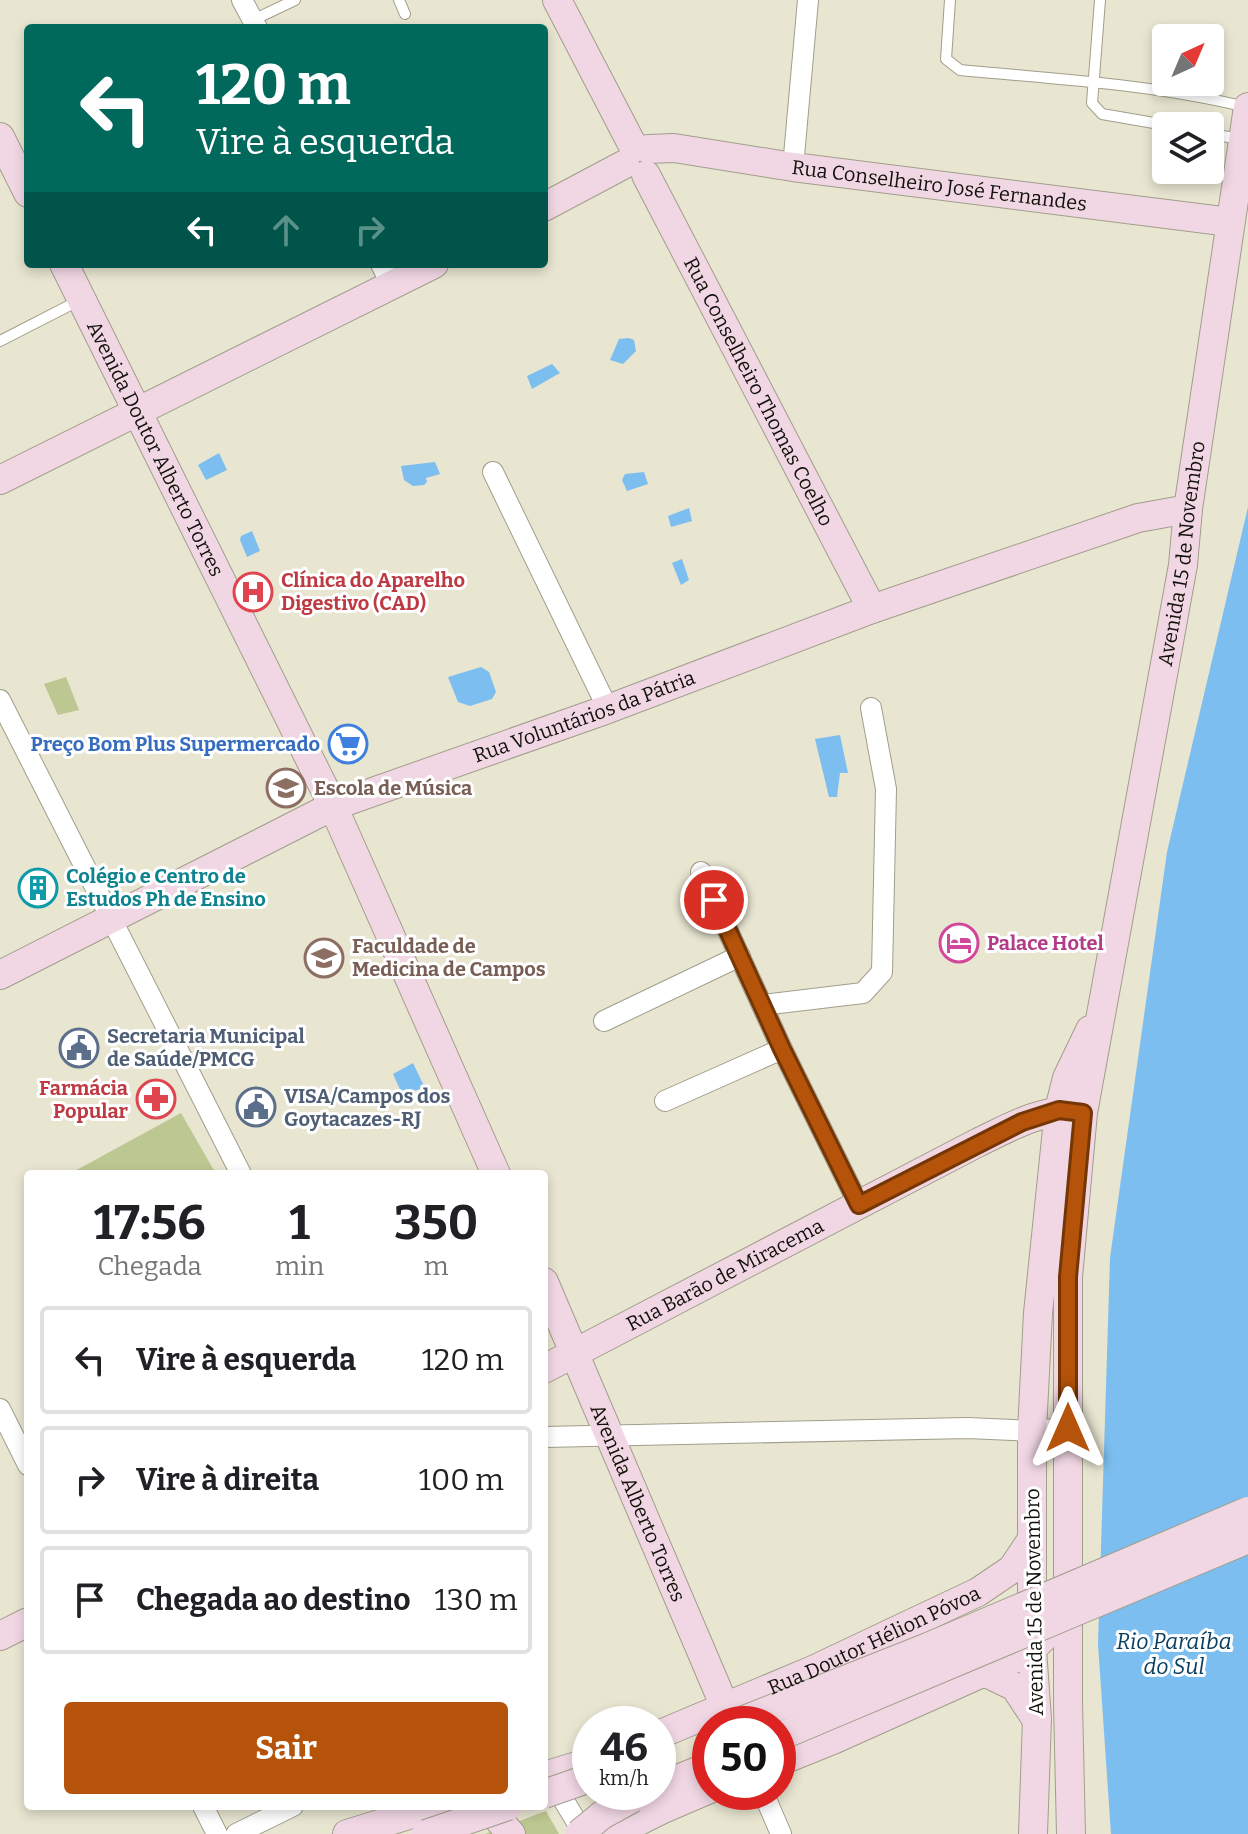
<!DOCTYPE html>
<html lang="pt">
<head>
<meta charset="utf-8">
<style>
  :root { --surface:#fff; --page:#f2f2f2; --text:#202124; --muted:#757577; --line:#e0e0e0; --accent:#b45309 }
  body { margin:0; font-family:Bitter,serif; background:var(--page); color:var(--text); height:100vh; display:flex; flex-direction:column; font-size:30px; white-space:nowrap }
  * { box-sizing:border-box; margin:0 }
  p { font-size:26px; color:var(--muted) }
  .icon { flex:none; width:44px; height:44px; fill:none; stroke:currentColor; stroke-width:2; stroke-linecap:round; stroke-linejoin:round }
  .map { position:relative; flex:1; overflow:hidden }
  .details { position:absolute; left:24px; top:1170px; width:524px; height:640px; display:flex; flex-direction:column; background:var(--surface); border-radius:8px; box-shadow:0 4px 12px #0003 }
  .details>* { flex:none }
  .banner { position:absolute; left:24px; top:24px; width:524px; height:244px; border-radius:8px; box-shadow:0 4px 12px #0003; background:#00695c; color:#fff; overflow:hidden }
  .needle { width:52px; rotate:44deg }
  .buttons { position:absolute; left:1152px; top:24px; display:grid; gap:16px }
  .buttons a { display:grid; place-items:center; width:72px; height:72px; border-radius:8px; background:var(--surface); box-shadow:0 4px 12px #0003; font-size:40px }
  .speed { position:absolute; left:572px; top:1706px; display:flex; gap:16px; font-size:40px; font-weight:700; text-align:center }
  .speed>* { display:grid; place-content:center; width:104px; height:104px; border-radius:50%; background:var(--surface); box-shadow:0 4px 12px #0003; line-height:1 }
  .speed small { font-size:20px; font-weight:400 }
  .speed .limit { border:12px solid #d22; background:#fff; color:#111 }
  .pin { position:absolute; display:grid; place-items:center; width:68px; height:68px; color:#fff; margin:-34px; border:4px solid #fff; border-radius:50%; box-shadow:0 2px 8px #0007 }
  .me { position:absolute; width:88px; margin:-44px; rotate:0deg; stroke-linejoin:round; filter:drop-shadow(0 0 6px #0008) }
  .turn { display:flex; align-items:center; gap:28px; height:168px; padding:0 40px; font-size:36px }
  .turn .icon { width:104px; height:104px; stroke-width:2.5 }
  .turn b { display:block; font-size:56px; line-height:68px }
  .lanes { display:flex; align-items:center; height:76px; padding:0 40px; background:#0003; justify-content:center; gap:40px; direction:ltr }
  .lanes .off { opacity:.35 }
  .eta { display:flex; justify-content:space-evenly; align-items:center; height:136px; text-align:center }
  .eta b { font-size:48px; font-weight:700; line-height:56px }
  .cta { display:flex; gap:16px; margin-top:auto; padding:16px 40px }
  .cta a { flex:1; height:92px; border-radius:8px; background:var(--accent); color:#fff; font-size:32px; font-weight:700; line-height:92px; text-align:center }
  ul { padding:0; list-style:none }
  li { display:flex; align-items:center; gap:24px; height:108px; margin:0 16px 12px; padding:0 24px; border:4px solid var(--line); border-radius:8px }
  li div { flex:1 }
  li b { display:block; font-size:30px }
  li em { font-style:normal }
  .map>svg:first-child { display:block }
</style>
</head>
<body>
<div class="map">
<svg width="1248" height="1834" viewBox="0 0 1248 1834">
  <rect width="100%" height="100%" fill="#e8e5d1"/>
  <g fill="#bcc791">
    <path d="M66,677L79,710L58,715L44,684Z"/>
    <path d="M181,1113L216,1174H74L73,1172Z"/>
    <path d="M546,1811L559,1834H485Z"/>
  </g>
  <g fill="#7cbeef">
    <path d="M629,338L634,340L636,351L623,364L610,360L619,339Z"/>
    <path d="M552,364L560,373L532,389L527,376Z"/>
    <path d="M219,453L227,470L206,480L198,465Z"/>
    <path d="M435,462L440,474L426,478L427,482L424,485L413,486L404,480L401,466Z"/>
    <path d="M644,472L648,484L627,491L622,480L625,474Z"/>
    <path d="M1248,507V1834H1111L1098,1644L1110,1258L1167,852Z"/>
    <path d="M689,508L692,521L671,527L668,516Z"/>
    <path d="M252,531L260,551L247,557L240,540L241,536Z"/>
    <path d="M682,559L689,580L681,585L672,563Z"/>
    <path d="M481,667L489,672L496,692L492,699L470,706L458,702L448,677Z"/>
    <path d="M840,735L848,773H840L837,797H829L815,739Z"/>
    <path d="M413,1063L425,1088L402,1094L393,1074Z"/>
  </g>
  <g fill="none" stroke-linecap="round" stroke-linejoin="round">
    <g stroke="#a19e8b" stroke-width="12">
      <g id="lane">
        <path d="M399,0L405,14"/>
        <path d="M950,0L946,59L960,70C1055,79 1152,84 1246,107"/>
        <path d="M1100,0L1092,103L1102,114L1171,126"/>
        <path d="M253,20L295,0"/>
        <path d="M1210,134L1241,139"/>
        <path d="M0,341L80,300"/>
      </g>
    </g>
    <g stroke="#a19e8b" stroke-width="22">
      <g id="street">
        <path d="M242,0L257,28"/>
        <path d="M793,167L808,0"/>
        <path d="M381,264L392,286"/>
        <path d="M493,472L608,709"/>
        <path d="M0,700L241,1174"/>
        <path d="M701,872L782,1049L859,1205"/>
        <path d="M762,1005L863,993L882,972L886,789L871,708"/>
        <path d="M604,1021L740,956"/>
        <path d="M665,1101L782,1049"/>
        <path d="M0,1409L28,1465"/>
        <path d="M544,1437L968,1428L1032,1431L1068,1428"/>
        <path d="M552,1781L584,1834"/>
        <path d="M763,1792L781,1834"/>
        <path d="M203,1806L217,1834"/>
        <path d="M236,1834L293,1806"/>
      </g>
    </g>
    <g stroke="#a19e8b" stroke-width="30">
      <g id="secondary">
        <path d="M557,0L634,148"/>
        <path d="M0,137L28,193"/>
        <path id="s1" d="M648,149L674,148L793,167L1230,222"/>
        <path id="s2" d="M646,175L872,609"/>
        <path d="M544,207L625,164"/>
        <path id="s3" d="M64,264L333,806L496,1174"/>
        <path d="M0,480L434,264"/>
        <path id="s4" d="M0,975L333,806L608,709L872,609L1138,518L1188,509"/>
        <path id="s5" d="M544,1282L725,1707"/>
        <path id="s6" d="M544,1369L977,1143C1007,1129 1041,1108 1075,1112"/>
        <path d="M0,1636L28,1622"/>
        <path d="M982,1671L1015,1687L1036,1719"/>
        <path id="s7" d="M658,1735L813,1670L978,1592L1012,1569L1030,1542"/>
        <path d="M778,1762L835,1739L1018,1657L1032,1649L1044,1637"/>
        <path d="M544,1776L590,1762"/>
        <path d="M658,1787L710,1766"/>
        <path d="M487,1806L511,1834"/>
        <path d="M347,1834L438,1806"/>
        <path d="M613,1834L661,1810L710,1789"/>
        <path d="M1033,1834L1037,1719L1032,1649V1431L1038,1313L1059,1110L1067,1078L1090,1030"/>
        <path id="s8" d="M1071,1834L1068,1703V1277L1083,1113L1183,565L1188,509L1248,107"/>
      </g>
    </g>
    <use href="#lane" stroke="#fff" stroke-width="10"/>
    <use href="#street" stroke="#fff" stroke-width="20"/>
    <use href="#secondary" stroke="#f1d7e4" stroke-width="28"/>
    <g stroke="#a19e8b" stroke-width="30" stroke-linecap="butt">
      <g id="secondary-bridge">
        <path d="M734,1724L928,1647L1248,1511"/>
        <path d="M778,1737L1248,1539"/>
        <path d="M544,1794L590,1778"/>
        <path d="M426,1834L508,1806"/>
        <path d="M579,1834L602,1815L633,1798"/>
      </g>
    </g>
    <use href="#secondary-bridge" stroke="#f1d7e4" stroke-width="28"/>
  </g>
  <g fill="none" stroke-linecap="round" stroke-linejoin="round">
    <g stroke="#753606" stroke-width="20">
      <path id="route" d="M714,900L782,1049L859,1205L1022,1122L1059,1110L1083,1113L1068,1277V1428"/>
    </g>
    <use href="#route" stroke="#b45309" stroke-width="14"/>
  </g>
  <defs>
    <g id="hospital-ring" transform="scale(2)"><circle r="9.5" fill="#fff" stroke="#e0444e" stroke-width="1.5"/><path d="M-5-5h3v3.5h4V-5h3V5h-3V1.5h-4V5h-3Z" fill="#e0444e"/></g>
    <g id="supermarket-ring" transform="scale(2)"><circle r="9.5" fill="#fff" stroke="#3f7fe0" stroke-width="1.5"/><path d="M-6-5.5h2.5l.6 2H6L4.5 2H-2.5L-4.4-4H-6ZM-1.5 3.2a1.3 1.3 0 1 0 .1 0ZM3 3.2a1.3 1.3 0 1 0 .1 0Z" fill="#3f7fe0"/></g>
    <g id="school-ring" transform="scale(2)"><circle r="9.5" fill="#fff" stroke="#8d6e63" stroke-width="1.5"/><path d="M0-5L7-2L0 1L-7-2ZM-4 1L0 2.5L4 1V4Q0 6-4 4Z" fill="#8d6e63"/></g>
    <g id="building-ring" transform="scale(2)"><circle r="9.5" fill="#fff" stroke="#0f9aa8" stroke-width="1.5"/><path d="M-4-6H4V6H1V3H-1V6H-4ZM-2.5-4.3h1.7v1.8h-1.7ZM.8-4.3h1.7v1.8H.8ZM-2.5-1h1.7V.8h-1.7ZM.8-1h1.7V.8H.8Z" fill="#0f9aa8"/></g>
    <g id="hotel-ring" transform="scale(2)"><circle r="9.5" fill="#fff" stroke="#d1479c" stroke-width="1.5"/><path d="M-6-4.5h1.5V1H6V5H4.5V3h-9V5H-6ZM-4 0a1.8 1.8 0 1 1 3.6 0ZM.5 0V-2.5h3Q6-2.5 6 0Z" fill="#d1479c"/></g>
    <g id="university-ring" transform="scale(2)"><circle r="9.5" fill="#fff" stroke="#8d6e63" stroke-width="1.5"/><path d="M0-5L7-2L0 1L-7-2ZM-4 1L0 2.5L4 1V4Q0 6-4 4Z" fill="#8d6e63"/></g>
    <g id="civic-ring" transform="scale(2)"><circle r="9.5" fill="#fff" stroke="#5c6f8a" stroke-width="1.5"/><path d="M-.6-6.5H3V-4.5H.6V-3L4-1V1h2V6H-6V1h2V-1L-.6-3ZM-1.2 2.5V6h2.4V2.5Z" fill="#5c6f8a"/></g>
    <g id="pharmacy-ring" transform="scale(2)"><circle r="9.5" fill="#fff" stroke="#e0444e" stroke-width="1.5"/><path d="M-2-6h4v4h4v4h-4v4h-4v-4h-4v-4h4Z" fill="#e0444e"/></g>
  </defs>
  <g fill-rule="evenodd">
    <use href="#hospital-ring" x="253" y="592"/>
    <use href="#supermarket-ring" x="348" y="744"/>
    <use href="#school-ring" x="286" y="788"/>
    <use href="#building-ring" x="38" y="888"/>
    <use href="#hotel-ring" x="959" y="943"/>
    <use href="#university-ring" x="324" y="958"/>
    <use href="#civic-ring" x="79" y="1048"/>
    <use href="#pharmacy-ring" x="156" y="1099"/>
    <use href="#civic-ring" x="256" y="1107"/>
  </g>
  <g text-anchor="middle" stroke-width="6" stroke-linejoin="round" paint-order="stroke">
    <g font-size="20" fill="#12100a" stroke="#fff">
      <text dy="7" stroke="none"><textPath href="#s1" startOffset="294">Rua Conselheiro José Fernandes</textPath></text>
      <text dy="7" stroke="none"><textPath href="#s2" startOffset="244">Rua Conselheiro Thomas Coelho</textPath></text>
      <text dy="7" stroke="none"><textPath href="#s3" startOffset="206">Avenida Doutor Alberto Torres</textPath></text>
      <text dy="7" stroke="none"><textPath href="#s8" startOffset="1290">Avenida 15 de Novembro</textPath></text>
      <text dy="7" stroke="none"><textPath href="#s4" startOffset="640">Rua Voluntários da Pátria</textPath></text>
      <text dy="7" stroke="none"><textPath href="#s6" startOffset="204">Rua Barão de Miracema</textPath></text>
      <text dy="7" stroke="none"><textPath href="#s5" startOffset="240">Avenida Alberto Torres</textPath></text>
      <text transform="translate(1034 1602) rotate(-91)" y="7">Avenida 15 de Novembro</text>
      <text dy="7" stroke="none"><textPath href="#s7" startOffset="236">Rua Doutor Hélion Póvoa</textPath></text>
    </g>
    <g font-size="20" font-weight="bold" fill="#be3a42" stroke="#fff" text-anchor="start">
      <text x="281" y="587">Clínica do Aparelho<tspan x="281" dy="23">Digestivo (CAD)</tspan></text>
      <text x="128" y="1095" text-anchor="end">Farmácia<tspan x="128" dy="23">Popular</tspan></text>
    </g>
    <g font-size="20" font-weight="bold" fill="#366cbe" stroke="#fff" text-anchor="end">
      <text x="320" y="751">Preço Bom Plus Supermercado</text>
    </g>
    <g font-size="20" font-weight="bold" fill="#785e54" stroke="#fff" text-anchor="start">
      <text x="314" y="795">Escola de Música</text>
      <text x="352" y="953">Faculdade de<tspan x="352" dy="23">Medicina de Campos</tspan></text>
    </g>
    <g font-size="20" font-weight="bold" fill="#0d838f" stroke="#fff" text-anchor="start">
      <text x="66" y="883">Colégio e Centro de<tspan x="66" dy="23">Estudos Ph de Ensino</tspan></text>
    </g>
    <g font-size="20" font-weight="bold" fill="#b23c85" stroke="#fff" text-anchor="start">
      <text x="987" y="950">Palace Hotel</text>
    </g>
    <g font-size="20" font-weight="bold" fill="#4e5e75" stroke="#fff" text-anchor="start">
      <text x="107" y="1043">Secretaria Municipal<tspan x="107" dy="23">de Saúde/PMCG</tspan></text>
      <text x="284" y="1103">VISA/Campos dos<tspan x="284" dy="23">Goytacazes-RJ</tspan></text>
    </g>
    <g font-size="22" font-style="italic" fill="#0b3f60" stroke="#fff">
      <text x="1174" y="1649">Rio Paraíba<tspan x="1174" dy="25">do Sul</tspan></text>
    </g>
  </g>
</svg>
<div class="buttons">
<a><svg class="needle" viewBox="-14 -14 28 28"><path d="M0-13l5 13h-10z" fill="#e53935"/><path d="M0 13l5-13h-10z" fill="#757577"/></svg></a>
<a><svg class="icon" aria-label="layers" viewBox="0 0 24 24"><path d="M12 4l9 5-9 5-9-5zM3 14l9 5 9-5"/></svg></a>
</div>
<div class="speed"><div>46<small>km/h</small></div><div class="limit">50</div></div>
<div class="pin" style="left:714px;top:900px;background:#d93025"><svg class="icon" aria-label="arrive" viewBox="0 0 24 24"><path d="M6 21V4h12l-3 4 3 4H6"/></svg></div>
<svg class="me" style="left:1068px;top:1428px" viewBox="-20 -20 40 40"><path d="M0-17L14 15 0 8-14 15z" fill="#b45309" stroke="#fff" stroke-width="4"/></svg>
<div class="banner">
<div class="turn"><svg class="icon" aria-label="left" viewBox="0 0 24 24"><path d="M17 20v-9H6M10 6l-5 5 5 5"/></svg><div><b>120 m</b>Vire à esquerda</div></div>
<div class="lanes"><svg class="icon" aria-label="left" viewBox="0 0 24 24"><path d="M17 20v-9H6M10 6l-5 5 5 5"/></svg><svg class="icon off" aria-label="ahead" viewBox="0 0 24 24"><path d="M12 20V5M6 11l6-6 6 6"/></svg><svg class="icon off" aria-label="right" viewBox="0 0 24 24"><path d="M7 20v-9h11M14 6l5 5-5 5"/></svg></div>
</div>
<section class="details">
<div class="eta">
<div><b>17:56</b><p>Chegada</p></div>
<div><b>1</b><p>min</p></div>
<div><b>350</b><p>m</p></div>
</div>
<ul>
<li><svg class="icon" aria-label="left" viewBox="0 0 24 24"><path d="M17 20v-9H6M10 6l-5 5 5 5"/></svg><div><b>Vire à esquerda</b></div><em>120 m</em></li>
<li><svg class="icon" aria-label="right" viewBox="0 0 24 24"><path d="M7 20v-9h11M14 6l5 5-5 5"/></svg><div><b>Vire à direita</b></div><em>100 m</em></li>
<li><svg class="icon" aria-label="arrive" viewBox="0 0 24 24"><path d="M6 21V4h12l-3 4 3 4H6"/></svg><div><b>Chegada ao destino</b></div><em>130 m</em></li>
</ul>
<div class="cta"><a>Sair</a></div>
</section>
</div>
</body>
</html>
